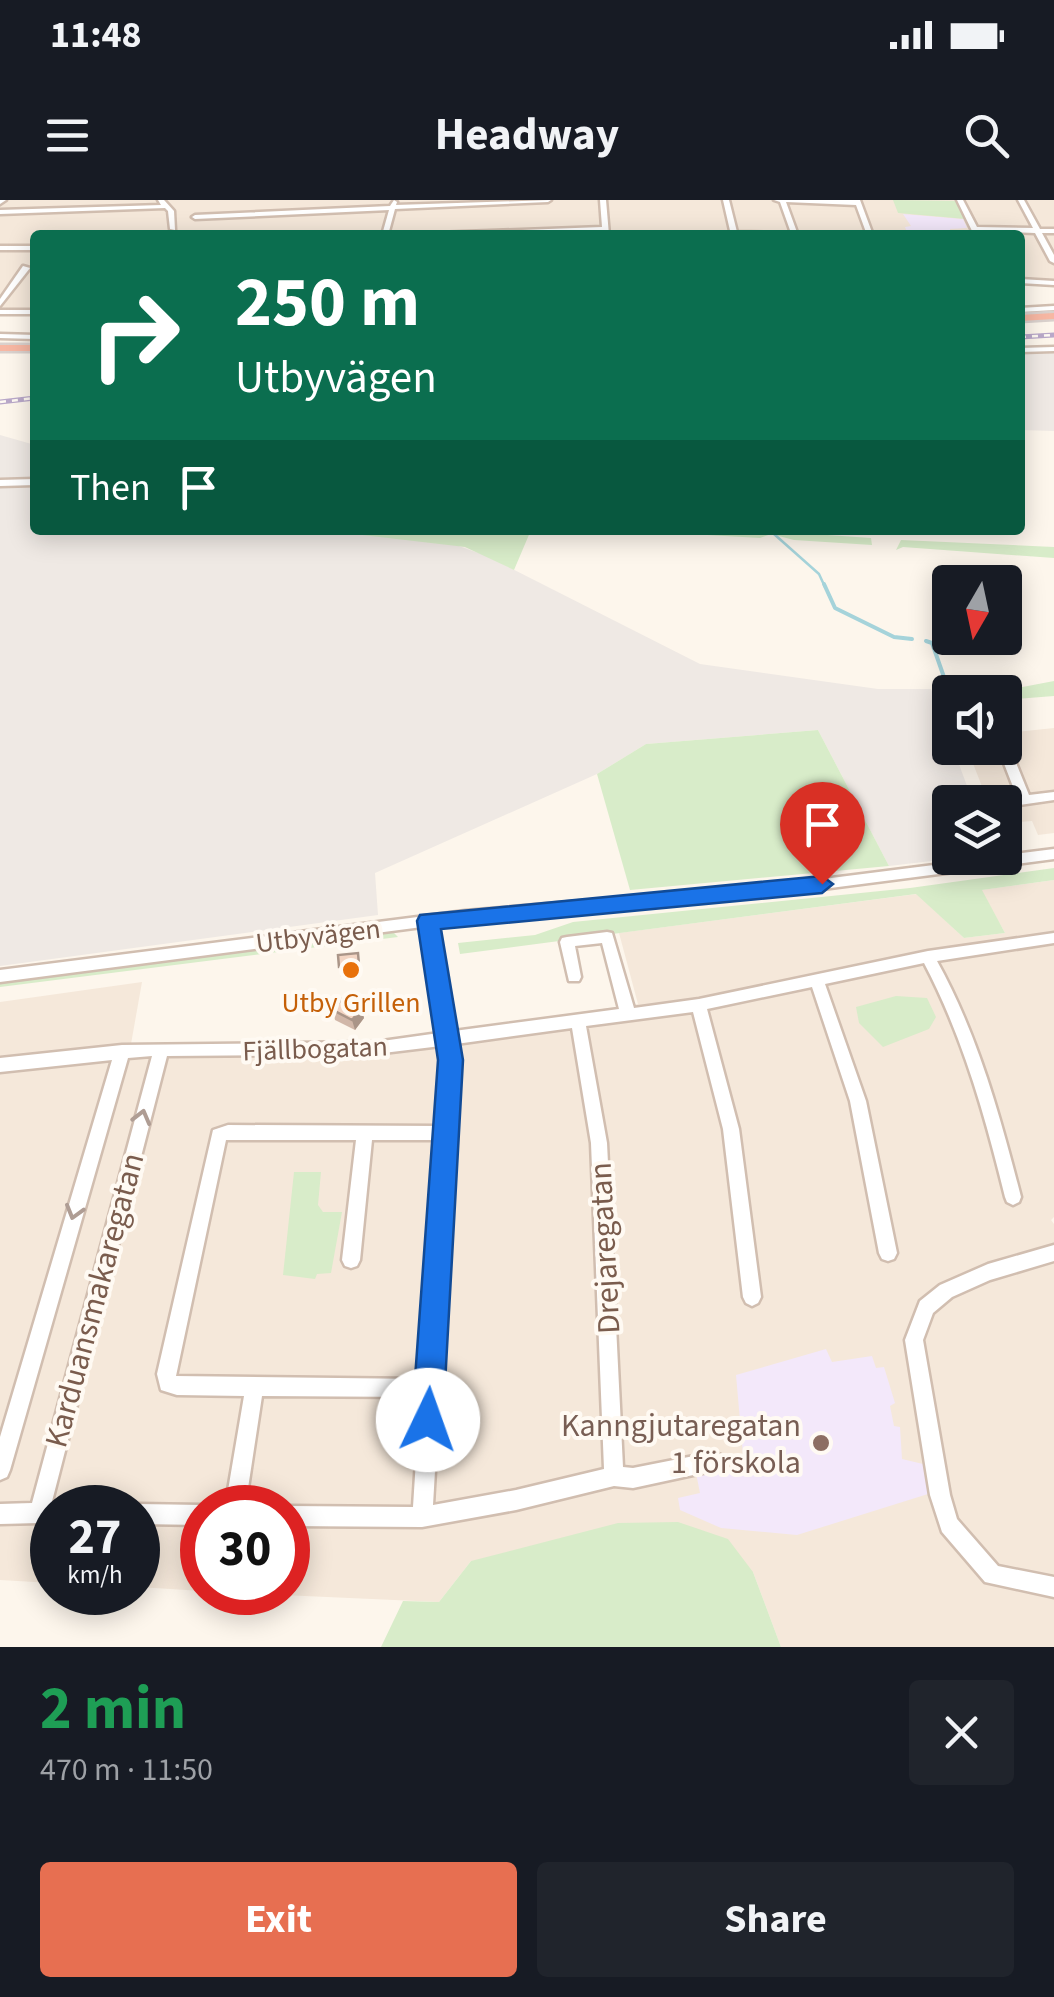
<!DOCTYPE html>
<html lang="en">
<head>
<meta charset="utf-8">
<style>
  :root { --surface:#171b24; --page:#20242c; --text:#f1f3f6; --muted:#9ea1a6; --accent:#e76f51 }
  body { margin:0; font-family:"Source Sans 3",sans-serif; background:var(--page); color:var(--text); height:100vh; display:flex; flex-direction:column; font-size:38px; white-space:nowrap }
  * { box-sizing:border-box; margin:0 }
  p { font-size:32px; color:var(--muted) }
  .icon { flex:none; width:55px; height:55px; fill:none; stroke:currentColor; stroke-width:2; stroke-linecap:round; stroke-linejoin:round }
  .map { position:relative; height:1447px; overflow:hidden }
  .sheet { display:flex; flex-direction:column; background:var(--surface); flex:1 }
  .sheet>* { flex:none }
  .guide { position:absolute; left:30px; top:30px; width:995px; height:305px; border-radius:10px; box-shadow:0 5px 25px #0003; background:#0b6e4f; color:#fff; overflow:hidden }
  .needle { width:65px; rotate:189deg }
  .controls { position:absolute; left:932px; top:365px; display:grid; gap:20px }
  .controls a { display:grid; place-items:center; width:90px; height:90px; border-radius:10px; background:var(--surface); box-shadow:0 5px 25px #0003; font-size:50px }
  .speed { position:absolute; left:30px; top:1285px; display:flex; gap:20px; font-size:50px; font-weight:700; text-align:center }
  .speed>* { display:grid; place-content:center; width:130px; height:130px; border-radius:50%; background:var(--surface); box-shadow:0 5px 25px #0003; line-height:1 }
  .speed small { font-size:25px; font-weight:400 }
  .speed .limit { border:15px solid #d22; background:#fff; color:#111 }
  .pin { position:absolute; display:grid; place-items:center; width:85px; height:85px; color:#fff; margin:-102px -42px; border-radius:50% 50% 50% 0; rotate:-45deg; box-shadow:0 0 10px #0007 }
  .pin .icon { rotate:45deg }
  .me { position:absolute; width:110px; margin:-55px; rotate:3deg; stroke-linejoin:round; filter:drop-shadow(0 0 8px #0008) }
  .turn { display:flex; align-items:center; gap:35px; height:210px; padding:0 40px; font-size:45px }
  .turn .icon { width:130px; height:130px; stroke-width:2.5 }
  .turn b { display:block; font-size:70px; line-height:85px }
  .then { display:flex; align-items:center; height:95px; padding:0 40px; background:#0003; gap:20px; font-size:38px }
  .round { display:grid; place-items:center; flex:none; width:105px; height:105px; border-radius:10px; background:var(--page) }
  .headline { display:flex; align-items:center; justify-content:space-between; height:170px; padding:0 40px }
  h1 { font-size:60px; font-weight:700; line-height:75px; color:#1e9e55 }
  .cta { display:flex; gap:20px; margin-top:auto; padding:20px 40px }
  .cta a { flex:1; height:115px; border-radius:10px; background:var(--accent); color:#fff; font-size:40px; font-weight:700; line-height:115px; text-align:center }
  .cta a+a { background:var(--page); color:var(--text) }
  .status { display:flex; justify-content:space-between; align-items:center; height:70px; padding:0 50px; background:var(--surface); direction:ltr }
  .status svg { height:28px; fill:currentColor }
  header { display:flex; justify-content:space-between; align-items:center; height:130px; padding:0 40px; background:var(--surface); font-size:45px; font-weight:700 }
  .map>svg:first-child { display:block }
</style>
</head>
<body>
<div class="status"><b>11:48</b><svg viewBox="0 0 49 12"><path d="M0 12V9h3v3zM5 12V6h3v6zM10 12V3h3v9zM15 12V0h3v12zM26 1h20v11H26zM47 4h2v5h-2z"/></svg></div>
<header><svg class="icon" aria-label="menu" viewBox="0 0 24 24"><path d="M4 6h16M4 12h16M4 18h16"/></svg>Headway<svg class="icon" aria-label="search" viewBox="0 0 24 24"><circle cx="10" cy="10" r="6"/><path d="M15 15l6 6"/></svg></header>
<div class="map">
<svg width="1054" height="1447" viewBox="0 0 1054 1447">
  <rect width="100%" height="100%" fill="#fdf6ec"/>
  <g fill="#f5e8da">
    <path d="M0,0H1054V86L1020,85V35H35V111H0Z"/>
    <path d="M1054,528V633L1038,635L1032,621L1005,623V602H988L967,548H1005V533Z"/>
    <path d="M1054,680V1017L1051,1020L1054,1024V1447H781L753,1372L471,1361L439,1402L239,1393L288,1392V1308H202V1391L138,1387V1308H52V1383L0,1380V802L142,782L131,844L368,842L638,804L619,733L917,694L964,738L1005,733L981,690Z"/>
  </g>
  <g fill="#efe9e4">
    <path d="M1054,153V231L1020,230V154Z"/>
    <path d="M0,235L35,245V330H320L453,344L487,356L700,464L878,489H931L973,602H950V658H957L889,666L818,530L646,544L597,574L375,673L378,715L0,766Z"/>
  </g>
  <g fill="#f3e8fa">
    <path d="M903,14L963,19L967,28L950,29L952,35H959H908L905,27L911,26Z"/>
    <path d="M826,1149L832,1162L872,1156L876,1168L884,1167L895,1203L890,1206L894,1226L900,1227L902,1259L923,1264L928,1294L797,1335L721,1328L680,1310L678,1298L700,1293L696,1273L744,1266L736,1175Z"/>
  </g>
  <g fill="#d8ecc9">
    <path d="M893,0L958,1L966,19L898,13Z"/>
    <path d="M320,330H531L514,370L465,347Z"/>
    <path d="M619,330H755L871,338L872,345L794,340L771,334L760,338Z"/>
    <path d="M901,340L1054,347V358L903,347L896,350Z"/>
    <path d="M1054,481V496L1005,500V492H950V503L940,485H952L954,489H1012Z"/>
    <path d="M818,530L889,666L630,690L597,574L646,544Z"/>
    <path d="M1054,668V680L982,690L1005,733L964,738L916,694L460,754L458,743L535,735L573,722L910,688Z"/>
    <path d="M393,732L398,737L0,787V782Z"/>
    <path d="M896,796L927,798L936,817L929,829L883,847L859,823L856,807Z"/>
    <path d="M294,972H321L318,1005L323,1012H342L331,1073L317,1074L315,1079L283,1075Z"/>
    <path d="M678,1322L728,1339L753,1372L781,1447H381L403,1401L439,1402L471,1361L618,1323Z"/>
  </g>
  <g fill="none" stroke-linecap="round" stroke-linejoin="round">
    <path stroke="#a5d3da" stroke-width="2.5" d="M774,334L819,374L825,387"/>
    <g stroke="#a5d3da" stroke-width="4">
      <path d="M824,384L835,408L894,437L912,439"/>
      <path d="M926,441L932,443L945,480"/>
      <path d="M947,485L950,494"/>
      <path d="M968,548L970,552"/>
    </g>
    <g stroke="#d1beb0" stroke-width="5">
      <g id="minor">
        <path d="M0,0H6L0,4Z"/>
        <path d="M158,0H164L174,11L175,30L170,29L168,11L165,8L0,14V10L161,5Z"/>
        <path d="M394,0L397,2L396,5L551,0L548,2L395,9L388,35H382L389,10L195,19L192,17L195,15L390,6Z"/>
        <path d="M600,0H606L609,35H603L602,31L433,35L436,33L602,27Z"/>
        <path d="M723,0H729L737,32L791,33L780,2L774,0H860L873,35H867L856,5L786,2L798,35H731Z"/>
        <path d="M957,0H963L977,27L1033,28L1018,0H1024L1040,29H1054V33H1042L1054,55V63L1050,61L1035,33L979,31L980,35H974Z"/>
        <rect x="0" y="46" width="35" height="4"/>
        <path d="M23,66L30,68L0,106V99Z"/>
        <path d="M1020,79L1054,81V85L1020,83Z"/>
        <path d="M1054,106V110L1020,112V108Z"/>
        <rect x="0" y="110" width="35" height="4"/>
        <path d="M0,134L35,135V139L0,138Z"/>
        <path d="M1054,147V151L1020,152V148Z"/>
        <path d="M35,279V285L0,286V280Z"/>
        <path d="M1005,544L1010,548L1029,595L1054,592V600L1005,607V602H999L1001,600L1017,597L998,548H1005Z"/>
        <path d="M1054,649V659L784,694L436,725L454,831L619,809L602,743L575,746L581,777L579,781H569L560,742L562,738L567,737L607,732L612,733L634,808L699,799L928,751L1054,733V743L937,761C978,835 1000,916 1021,997L1019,1002L1013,1005L1007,1002L1005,997C985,916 963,837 924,763L825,784L866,901L897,1053L894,1059L888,1061L882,1059L879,1053L850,901L812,787L707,809L739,929L761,1097L758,1103L752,1106L746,1103L743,1097L723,929L693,812L586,826L607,943L623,1267L633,1268L714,1252L721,1255L724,1262L721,1269L633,1288L614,1286L516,1310L422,1327L288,1326V1308H285L288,1306L413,1307L420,1197L262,1196L245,1308H225L244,1196L177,1195L161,1190L157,1174L213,930L228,925L439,926L443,860L441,846L375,854L167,856L49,1313L46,1320L39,1323L0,1324V1304L32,1303L152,856L128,858L10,1270L7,1277L0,1280V1237L112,860L0,872V858L122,845L375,842L439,833L422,727L0,782V770L465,711L784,684L989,658H1005V655ZM572,828L591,943L604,1269L516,1290L433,1305L459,860L456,844ZM226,940H356L342,1060L345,1066L351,1068L357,1066L360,1060L372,940H438L422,1179L176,1176Z"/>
        <path d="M1054,1045V1061L990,1080L952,1097L933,1113L923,1140L950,1295L957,1319L998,1366L1054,1377V1397L985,1382L942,1332L930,1295L905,1140L920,1101L940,1085L988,1064Z"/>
        <path d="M138,1304L202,1305L208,1308H202V1325L138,1324V1308H131Z"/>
      </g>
    </g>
    <g stroke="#dad1cd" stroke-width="5">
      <g id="highway">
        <path d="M1054,113V119L1020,121V115Z"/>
        <rect x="0" y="145" width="35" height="6"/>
      </g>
    </g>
    <use href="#minor" fill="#fff" fill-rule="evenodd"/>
    <use href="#highway" fill="#f7b7a3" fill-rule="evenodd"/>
    <g stroke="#b9a8c9" stroke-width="5">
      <g id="rail">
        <path d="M1020,137L1054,135"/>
        <path d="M0,202L35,198"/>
      </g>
    </g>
    <use href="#rail" stroke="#fffaf3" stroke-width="2.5" stroke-dasharray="6" stroke-linecap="butt"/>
  </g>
  <g fill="#d1b7a8">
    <path d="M360,763L361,775L341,777L339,767Z"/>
    <path d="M333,810L364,818L355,830L335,820Z"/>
  </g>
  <path fill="#aa9588" d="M362,808L364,818L355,830L352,820Z"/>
  <g fill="#f3d5c3" stroke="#aa9588" stroke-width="2.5">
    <path d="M358,753L359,765L339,767L338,755Z"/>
    <path d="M342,799L362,808L352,820L333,810Z"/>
  </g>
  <defs><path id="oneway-chevron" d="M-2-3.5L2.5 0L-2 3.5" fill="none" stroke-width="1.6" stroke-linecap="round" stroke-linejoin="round" transform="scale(2.5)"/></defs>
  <g stroke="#af9d94">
    <use href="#oneway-chevron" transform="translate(142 917) rotate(-75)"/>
    <use href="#oneway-chevron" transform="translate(74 1012) rotate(106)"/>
  </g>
  <path fill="#1a73e8" stroke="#114b97" stroke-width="2.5" d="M822,676L833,684L822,693L441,729L463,860L443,1220L439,1231L428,1236L417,1231L412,1220L438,860L417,721L420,715Z"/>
  <circle fill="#e8710a" stroke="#fffaf3" stroke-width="4" cx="351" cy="770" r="10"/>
  <circle fill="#8d6e63" stroke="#fffaf3" stroke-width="4" cx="821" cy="1243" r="10"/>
  <g text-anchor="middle" stroke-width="8" stroke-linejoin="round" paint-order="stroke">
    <g font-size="28" fill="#7a5c4d" stroke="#fffaf3">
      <text transform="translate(318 735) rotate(-7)" y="10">Utbyvägen</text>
      <text transform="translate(315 848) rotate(-2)" y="10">Fjällbogatan</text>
    </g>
    <g font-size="28" fill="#c56008" stroke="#fffaf3">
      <text x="351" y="812">Utby Grillen</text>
    </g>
    <g font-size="32" fill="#7a5c4d" stroke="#fffaf3">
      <text transform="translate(604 1048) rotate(-93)" y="11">Drejaregatan</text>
      <text transform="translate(94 1100) rotate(-75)" y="11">Karduansmakaregatan</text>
    </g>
    <g font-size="32" fill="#785e54" stroke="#fffaf3" text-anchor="end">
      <text x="801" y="1236">Kanngjutaregatan<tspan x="801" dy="37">1 förskola</tspan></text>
    </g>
  </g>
</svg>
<div class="controls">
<a><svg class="needle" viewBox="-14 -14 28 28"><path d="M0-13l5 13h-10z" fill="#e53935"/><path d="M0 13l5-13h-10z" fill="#9ea1a6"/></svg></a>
<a><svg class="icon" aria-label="sound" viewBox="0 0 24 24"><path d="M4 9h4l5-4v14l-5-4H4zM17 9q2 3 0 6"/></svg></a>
<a><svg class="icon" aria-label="layers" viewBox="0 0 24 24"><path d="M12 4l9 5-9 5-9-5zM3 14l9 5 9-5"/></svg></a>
</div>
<div class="speed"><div>27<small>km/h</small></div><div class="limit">30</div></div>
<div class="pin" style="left:822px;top:684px;background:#d93025"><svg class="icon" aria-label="arrive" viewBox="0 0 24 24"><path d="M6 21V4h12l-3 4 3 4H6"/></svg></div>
<svg class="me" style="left:428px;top:1220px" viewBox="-20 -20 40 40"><circle r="19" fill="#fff"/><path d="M0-13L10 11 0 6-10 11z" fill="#1a73e8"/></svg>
<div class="guide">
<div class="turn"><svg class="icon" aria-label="right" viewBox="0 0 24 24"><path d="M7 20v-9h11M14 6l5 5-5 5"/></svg><div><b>250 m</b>Utbyvägen</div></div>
<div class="then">Then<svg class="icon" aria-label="arrive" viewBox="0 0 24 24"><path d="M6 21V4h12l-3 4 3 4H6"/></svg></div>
</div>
</div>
<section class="sheet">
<div class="headline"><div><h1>2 min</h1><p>470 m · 11:50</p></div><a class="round"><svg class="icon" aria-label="close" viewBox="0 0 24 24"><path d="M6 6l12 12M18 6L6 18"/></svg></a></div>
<div class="cta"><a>Exit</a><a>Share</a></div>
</section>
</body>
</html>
